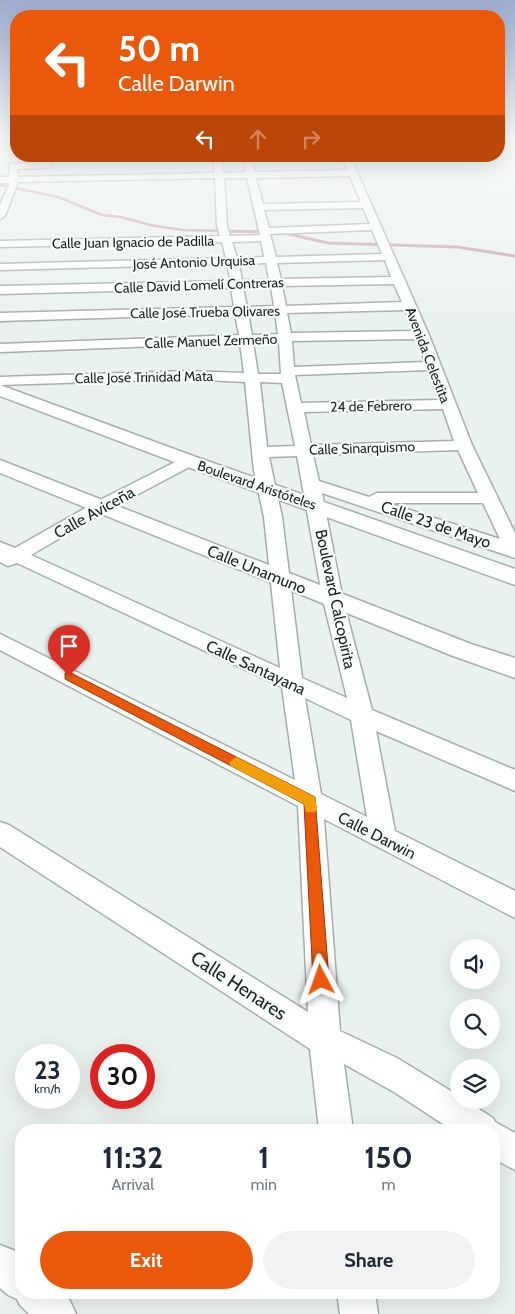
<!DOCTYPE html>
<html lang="en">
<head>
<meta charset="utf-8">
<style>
  :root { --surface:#fff; --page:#f2f2f3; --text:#1f2937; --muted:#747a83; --accent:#ea580c }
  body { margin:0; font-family:Cabin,sans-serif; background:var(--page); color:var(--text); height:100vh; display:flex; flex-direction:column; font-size:19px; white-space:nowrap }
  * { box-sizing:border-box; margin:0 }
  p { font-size:16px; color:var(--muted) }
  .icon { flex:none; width:28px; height:28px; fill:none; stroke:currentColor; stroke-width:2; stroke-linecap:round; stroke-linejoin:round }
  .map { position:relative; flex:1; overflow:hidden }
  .drawer { position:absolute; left:15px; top:1124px; width:485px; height:175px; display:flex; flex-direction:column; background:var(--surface); border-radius:20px; box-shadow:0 5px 20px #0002 }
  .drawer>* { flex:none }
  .banner { position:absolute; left:10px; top:10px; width:495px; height:152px; border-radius:20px; box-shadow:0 5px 20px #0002; background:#ea580c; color:#fff; overflow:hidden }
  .controls { position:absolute; left:450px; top:939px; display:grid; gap:10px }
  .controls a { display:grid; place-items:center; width:50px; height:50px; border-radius:50%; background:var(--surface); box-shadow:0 5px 20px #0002; font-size:25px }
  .speed { position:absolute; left:15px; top:1044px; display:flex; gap:10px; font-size:25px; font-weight:700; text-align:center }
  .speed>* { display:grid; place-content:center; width:65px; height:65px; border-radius:50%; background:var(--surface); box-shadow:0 5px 20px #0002; line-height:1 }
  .speed small { font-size:12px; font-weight:400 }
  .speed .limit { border:8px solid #d22; background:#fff; color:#111 }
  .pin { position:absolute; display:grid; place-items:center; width:42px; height:42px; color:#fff; margin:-51px -21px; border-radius:50% 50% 50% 0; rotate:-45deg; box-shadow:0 0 5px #0007 }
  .pin .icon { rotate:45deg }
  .me { position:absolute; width:55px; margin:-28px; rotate:356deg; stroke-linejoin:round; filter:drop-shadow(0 0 4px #0008) }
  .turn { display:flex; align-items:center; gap:18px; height:105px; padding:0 25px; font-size:22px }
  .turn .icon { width:65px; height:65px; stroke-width:2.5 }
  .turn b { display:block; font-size:35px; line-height:42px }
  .lanes { display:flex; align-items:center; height:48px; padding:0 25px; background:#0003; justify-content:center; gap:25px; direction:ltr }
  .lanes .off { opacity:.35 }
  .eta { display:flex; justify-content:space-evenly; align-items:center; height:85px; text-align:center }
  .eta b { font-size:30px; font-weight:800; line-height:35px }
  .primary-button { display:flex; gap:10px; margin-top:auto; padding:10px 25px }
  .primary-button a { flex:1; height:58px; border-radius:30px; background:var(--accent); color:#fff; font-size:20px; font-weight:800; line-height:58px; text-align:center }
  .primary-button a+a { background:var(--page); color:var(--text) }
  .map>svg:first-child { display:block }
</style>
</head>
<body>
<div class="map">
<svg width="515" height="1314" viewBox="0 0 515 1314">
  <rect width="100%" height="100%" fill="#eaf2f0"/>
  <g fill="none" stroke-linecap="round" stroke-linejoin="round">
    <path stroke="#cd9fa5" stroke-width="2.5" d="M0,185L58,197L102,215L121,217L150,225L182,230L266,232"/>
    <g stroke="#cd9fa5" stroke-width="3">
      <path d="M219,231L266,232"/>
      <path d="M280,232L328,243L457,247L515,256"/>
    </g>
    <g stroke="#a6aeac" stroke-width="3">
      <g id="minor">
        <path d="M214,156H222L223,173L246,172L243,156H251L255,172L348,170L342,156H350L429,335L472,445L515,533V558L322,493L343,600L372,710L515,770V791L376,731L395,831L515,891V918L324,819L340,1031L397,1058L459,1096V1100H465L493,1118L495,1122L515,1133V1170L494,1159V1130H452L394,1092L344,1064L353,1130H319L310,1049L0,847V822L9,825L308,1012L298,806L0,650V634L295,780L282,687L17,563L8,566L0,562V542L15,548L96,502L183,458H195L197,461L195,464L108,510L31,555L280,668L264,517L254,471L245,382L187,379L0,385V377L187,371L244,373L240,343L0,352V344L239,335L235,314L0,321V313L234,307L231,288L0,294V286L230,281L228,264L0,270V264L226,258L222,242L0,247V241L220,236L217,226L215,178L18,182L5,216L0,219V205L9,185V183H0V177H9L10,164L48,162L52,165L48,168L17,169L18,177L214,173ZM350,176L361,202L263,204L256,178ZM224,178H247L260,235L230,236L227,226ZM363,208L370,224L269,228L264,210ZM372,230L382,254L276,257L270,234ZM261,241L264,257L237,258L232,242ZM385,260L391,277L281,279L277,263ZM266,263L269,280H242L239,264ZM394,284L402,302L286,306L282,286ZM243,287H271L274,306L247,307ZM405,310L414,331L291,333L287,313ZM275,313L278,334L252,335L248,314ZM417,339L425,362L294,367L292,341ZM279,342L281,374H258L253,343ZM428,370L439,400L301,403L295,375ZM260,382L282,383L295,446L267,447ZM443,409L454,441L311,445L304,412ZM458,450L478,493H377L369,497L319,481L313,455ZM297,456L323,600L347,698L302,678L282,517L269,457ZM388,503H483L500,539ZM305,698L351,720L367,817L321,794Z"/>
        <path d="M0,1245L13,1250L21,1257V1292H61L70,1301L76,1314H29L20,1305L17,1299L8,1295L0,1288Z"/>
        <path d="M337,1292H375L378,1314H340Z"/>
      </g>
    </g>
    <g stroke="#a6aeac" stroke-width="3">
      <g id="tertiary">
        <path d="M0,385L196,457L515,569V585L182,465L0,396Z"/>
        <path d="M0,460L471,644L515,658V678L453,656L0,473Z"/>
      </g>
    </g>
    <use href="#minor" fill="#fff" fill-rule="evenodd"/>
    <use href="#tertiary" fill="#fff" fill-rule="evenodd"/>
  </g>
  <linearGradient id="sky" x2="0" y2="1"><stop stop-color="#9daccd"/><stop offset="0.43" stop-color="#f6f9f8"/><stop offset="1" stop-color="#f6f9f8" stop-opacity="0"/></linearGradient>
  <rect width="515" height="322" fill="url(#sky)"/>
  <path fill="#ea580c" stroke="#983908" d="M69,672L315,797L329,980L327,986L321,988L316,986L313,980L304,804L65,679V673Z"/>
  <path fill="#f59e0b" d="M236,757L315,797L317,808L315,812H306L304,804L231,766L229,763Z"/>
  <g text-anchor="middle" stroke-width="4.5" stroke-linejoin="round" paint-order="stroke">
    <g font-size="14" fill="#1e2120" stroke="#f8fffd">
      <text transform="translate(133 242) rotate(-1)" y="5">Calle Juan Ignacio de Padilla</text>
      <text transform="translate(194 262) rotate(-2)" y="5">José Antonio Urquisa</text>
      <text transform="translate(199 285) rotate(-2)" y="5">Calle David Lomelí Contreras</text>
      <text transform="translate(205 312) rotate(-1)" y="5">Calle José Trueba Olivares</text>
      <text transform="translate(211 341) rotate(-2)" y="5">Calle Manuel Zermeño</text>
      <text transform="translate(428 355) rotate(69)" y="5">Avenida Celestita</text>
      <text transform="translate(144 377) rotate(-1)" y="5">Calle José Trinidad Mata</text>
      <text transform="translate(371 406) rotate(-1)" y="5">24 de Febrero</text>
      <text transform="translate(362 448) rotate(-2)" y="5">Calle Sinarquismo</text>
      <text transform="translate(257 485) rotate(19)" y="5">Boulevard Aristóteles</text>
    </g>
    <g font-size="16" fill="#1e2120" stroke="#f8fffd">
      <text transform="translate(94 512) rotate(-29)" y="6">Calle Aviceña</text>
      <text transform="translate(436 524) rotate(19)" y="6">Calle 23 de Mayo</text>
      <text transform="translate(257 569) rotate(22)" y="6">Calle Unamuno</text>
      <text transform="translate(336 599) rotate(78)" y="6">Boulevard Calcopirita</text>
      <text transform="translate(256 667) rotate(25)" y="6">Calle Santayana</text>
      <text transform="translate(377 835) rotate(27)" y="6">Calle Darwin</text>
    </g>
    <g font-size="19" fill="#1e2120" stroke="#f8fffd">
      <text transform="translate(239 985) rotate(33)" y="7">Calle Henares</text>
    </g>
  </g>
</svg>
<div class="controls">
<a><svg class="icon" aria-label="sound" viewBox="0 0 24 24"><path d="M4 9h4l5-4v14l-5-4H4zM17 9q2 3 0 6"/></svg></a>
<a><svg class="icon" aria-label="search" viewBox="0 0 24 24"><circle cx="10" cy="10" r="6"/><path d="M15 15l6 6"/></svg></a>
<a><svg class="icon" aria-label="layers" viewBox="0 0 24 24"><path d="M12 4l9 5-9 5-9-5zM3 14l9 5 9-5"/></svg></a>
</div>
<div class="speed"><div>23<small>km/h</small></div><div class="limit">30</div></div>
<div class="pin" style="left:69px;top:676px;background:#d93025"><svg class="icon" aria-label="arrive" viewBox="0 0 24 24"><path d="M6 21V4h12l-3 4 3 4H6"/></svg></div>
<svg class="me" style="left:321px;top:980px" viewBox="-20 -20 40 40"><path d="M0-17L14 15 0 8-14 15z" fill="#ea580c" stroke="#fff" stroke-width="4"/></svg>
<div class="banner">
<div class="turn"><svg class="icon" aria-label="left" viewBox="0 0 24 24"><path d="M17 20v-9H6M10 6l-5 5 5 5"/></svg><div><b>50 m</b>Calle Darwin</div></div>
<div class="lanes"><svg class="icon" aria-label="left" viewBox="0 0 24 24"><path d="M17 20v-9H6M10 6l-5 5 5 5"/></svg><svg class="icon off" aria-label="ahead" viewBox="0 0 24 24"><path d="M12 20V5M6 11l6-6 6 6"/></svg><svg class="icon off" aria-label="right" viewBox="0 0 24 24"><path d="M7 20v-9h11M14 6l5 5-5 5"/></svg></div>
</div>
<section class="drawer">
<div class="eta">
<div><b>11:32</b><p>Arrival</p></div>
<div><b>1</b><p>min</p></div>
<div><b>150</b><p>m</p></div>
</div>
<div class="primary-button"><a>Exit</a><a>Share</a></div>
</section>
</div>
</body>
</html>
